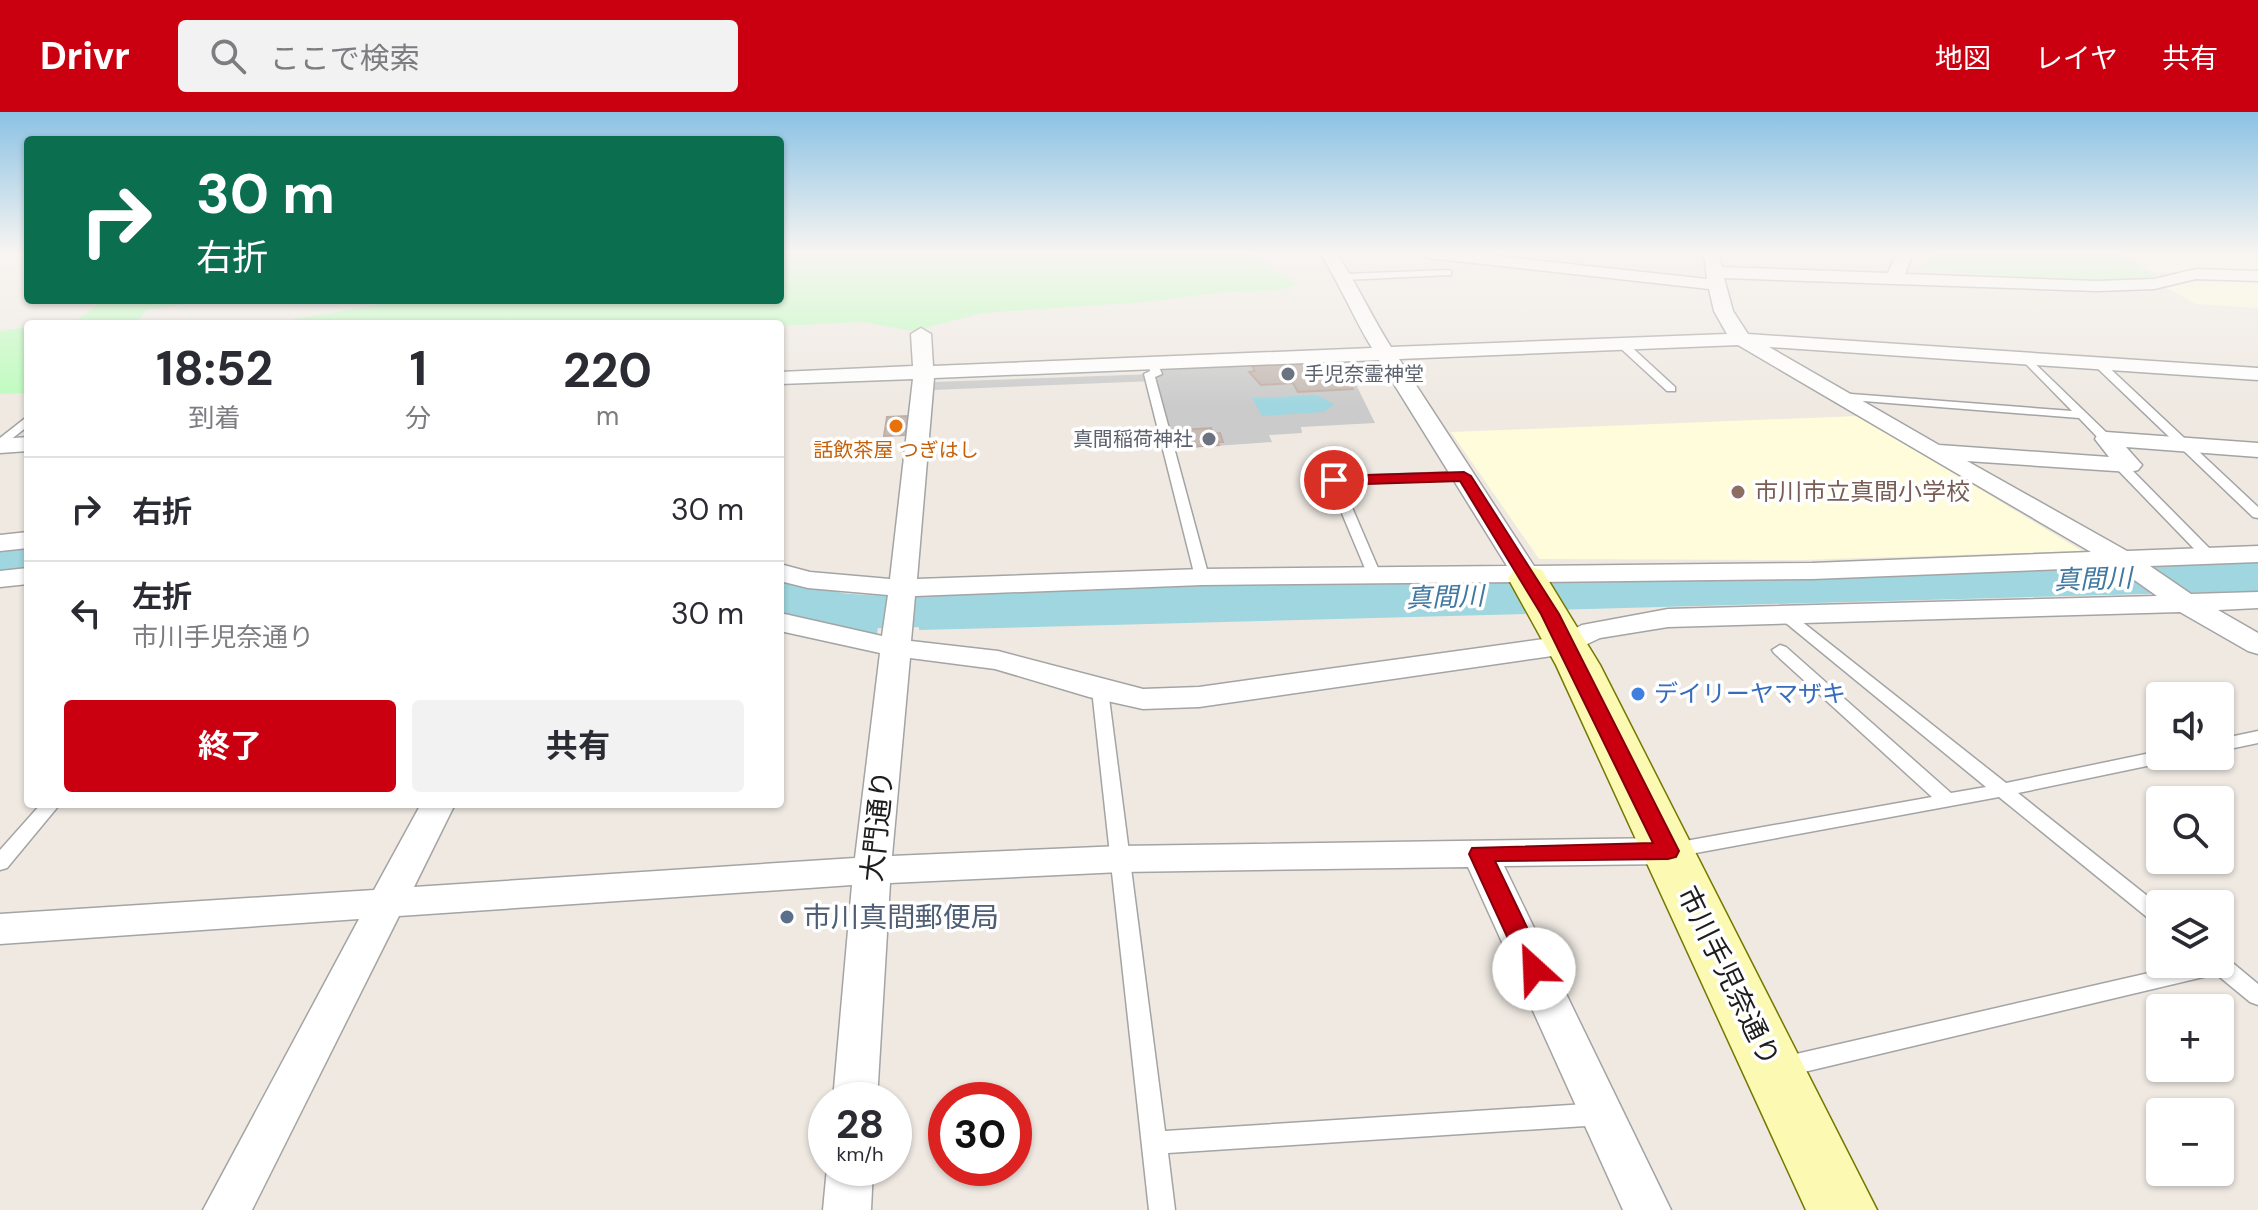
<!DOCTYPE html>
<html lang="ja">
<head>
<meta charset="utf-8">
<style>
  :root { --surface:#fff; --page:#f2f2f3; --text:#2b2b33; --muted:#7c7c81; --line:#e1e1e2; --accent:#ca0011 }
  body { margin:0; font-family:"DM Sans","Noto Sans JP",sans-serif; background:var(--page); color:var(--text); height:100vh; display:flex; flex-direction:column; font-size:30px; white-space:nowrap }
  * { box-sizing:border-box; margin:0 }
  p { font-size:26px; color:var(--muted) }
  .icon { flex:none; width:44px; height:44px; fill:none; stroke:currentColor; stroke-width:2; stroke-linecap:round; stroke-linejoin:round }
  .map { position:relative; flex:1; overflow:hidden }
  .side { position:absolute; left:24px; top:208px; width:760px; height:488px; display:flex; flex-direction:column; background:var(--surface); border-radius:8px; box-shadow:0 2px 6px #0004 }
  .side>* { flex:none }
  .top-card { position:absolute; left:24px; top:24px; width:760px; height:168px; border-radius:8px; box-shadow:0 2px 6px #0004; background:#0b6e4f; color:#fff; overflow:hidden }
  .buttons { position:absolute; left:2146px; top:570px; display:grid; gap:16px }
  .buttons a { display:grid; place-items:center; width:88px; height:88px; border-radius:8px; background:var(--surface); box-shadow:0 2px 6px #0004; font-size:40px }
  .speed { position:absolute; left:808px; top:970px; display:flex; gap:16px; font-size:40px; font-weight:700; text-align:center }
  .speed>* { display:grid; place-content:center; width:104px; height:104px; border-radius:50%; background:var(--surface); box-shadow:0 2px 6px #0004; line-height:1 }
  .speed small { font-size:20px; font-weight:400 }
  .speed .limit { border:12px solid #d22; background:#fff; color:#111 }
  .pin { position:absolute; display:grid; place-items:center; width:68px; height:68px; color:#fff; margin:-34px; border:4px solid #fff; border-radius:50%; box-shadow:0 2px 8px #0007 }
  .me { position:absolute; width:88px; margin:-44px; rotate:335deg; stroke-linejoin:round; filter:drop-shadow(0 0 6px #0008) }
  .turn { display:flex; align-items:center; gap:28px; height:168px; padding:0 40px; font-size:36px }
  .turn .icon { width:104px; height:104px; stroke-width:2.5 }
  .turn b { display:block; font-size:56px; line-height:68px }
  .eta { display:flex; justify-content:space-evenly; align-items:center; height:136px; text-align:center }
  .eta b { font-size:48px; font-weight:700; line-height:56px }
  .action { display:flex; gap:16px; margin-top:auto; padding:16px 40px }
  .action a { flex:1; height:92px; border-radius:8px; background:var(--accent); color:#fff; font-size:32px; font-weight:700; line-height:92px; text-align:center }
  .action a+a { background:var(--page); color:var(--text) }
  ul { padding:0; list-style:none }
  li { display:flex; align-items:center; gap:24px; height:104px; padding:0 40px; border-top:2px solid var(--line) }
  li div { flex:1 }
  li b { display:block; font-size:30px }
  li em { font-style:normal }
  header { display:flex; align-items:center; gap:48px; box-sizing:border-box; height:112px; padding:0 40px; background:var(--accent); color:#fff }
  header strong { font-size:38px }
  nav { display:flex; gap:44px; margin-inline-start:auto; font-size:28px }
  .search { width:560px; height:72px; background:var(--page); display:flex; align-items:center; gap:20px; box-sizing:border-box; padding:0 28px; border-radius:8px; color:var(--muted); font-size:30px }
  .map>svg:first-child { display:block }
</style>
</head>
<body>
<header>
<strong>Drivr</strong>
<div class="search"><svg class="icon" aria-label="search" viewBox="0 0 24 24"><circle cx="10" cy="10" r="6"/><path d="M15 15l6 6"/></svg>ここで検索</div>
<nav><a>地図</a><a>レイヤ</a><a>共有</a></nav>
</header>
<div class="map">
<svg width="2258" height="1098" viewBox="0 0 2258 1098">
  <rect width="100%" height="100%" fill="#efe9e2"/>
  <g fill="#fffcdb">
    <path d="M2117,141H2258V164L2154,160Z"/>
    <path d="M2212,166L2258,167V196L2196,192L2165,175Z"/>
    <path d="M1859,304L2082,439L1801,448L1539,447L1451,320Z"/>
  </g>
  <path fill="#cbcbcb" d="M1342,244L1375,311L1301,315L1302,321L1269,323L1272,330L1172,337L1154,269L932,278L933,270L1156,262L1152,250Z"/>
  <g fill="#bcfcbc">
    <path d="M780,141H1249L1298,173L1279,178L1215,181L1144,190L982,201L913,219L863,210L780,214L267,212L404,188H780Z"/>
    <path d="M1937,141H2115L2154,163L2143,171L2094,172L1920,157Z"/>
    <path d="M104,188H209L146,198L135,212H49L79,207Z"/>
    <path d="M28,215V281L0,282V219Z"/>
  </g>
  <g fill="#a0d6df">
    <path d="M1317,283L1334,292L1324,300L1262,304L1252,286Z"/>
    <path d="M28,432V457L0,460V435Z"/>
    <path d="M1506,462L1526,502L919,518L920,485Z"/>
    <path d="M780,468L810,479L881,484L877,523L780,500Z"/>
  </g>
  <g fill="none" stroke-linecap="round" stroke-linejoin="round">
    <g fill="#a0d6df" fill-rule="evenodd">
      <path d="M2258,447V479L1477,500L1458,495L1450,484L1458,473L1477,468Z"/>
      <path d="M780,464L853,484L1000,481L1019,485L1027,497L1019,509L1000,513L850,517L780,497Z"/>
    </g>
  </g>
  <g fill="#c7bbb5" stroke="#c1aea4" stroke-width="2">
    <path d="M1301,251L1321,252L1330,266L1345,265L1353,277L1298,280L1293,271L1261,273L1249,260L1255,259L1252,254Z"/>
    <path d="M908,304L906,323L884,324L887,305Z"/>
    <path d="M1211,316L1213,322L1220,321L1223,330H1217L1219,333L1188,335L1186,329L1174,330L1172,325L1185,324L1183,318Z"/>
  </g>
  <g fill="none" stroke-linecap="round" stroke-linejoin="round">
    <g stroke="#a4a4a4" stroke-width="3">
      <g id="lane">
        <path d="M1448,158L1451,159V163L1343,168L1338,165L1343,162Z"/>
        <path d="M1618,230H1626L1675,275V279H1667L1618,234Z"/>
        <path d="M2027,244L2110,324V330H2102L2079,306L1838,287L1832,284L1838,281L2072,299L2023,249V245Z"/>
        <path d="M1148,248H1156L1162,262L1155,265L1209,465L1207,468L1202,469L1195,465L1144,262L1150,259Z"/>
        <path d="M2094,249H2102L2258,395V406L2253,405L2094,253Z"/>
        <path d="M28,304V314L0,336V326Z"/>
        <path d="M2120,349L2124,350L2214,441L2216,444L2214,447H2204L2116,356L2114,353Z"/>
        <path d="M1464,360L1469,361V367L1342,372L1381,463L1374,467L1369,466L1328,368L1329,365Z"/>
        <path d="M1786,499L1791,501L2006,671L2160,639V644H2175L2166,650L2018,681L2160,794V813L2153,810L1999,685L1674,745L1667,743L1664,738L1667,733L1674,731L1932,685L1774,541L1772,538L1780,533L1786,535L1951,681L1986,675L1781,507L1778,504Z"/>
        <path d="M1100,573L1108,578L1165,1019L1601,991L1609,995L1613,1002L1609,1009L1601,1013L1168,1041L1175,1098H1149L1092,578Z"/>
        <path d="M2258,619V631L2220,639V627Z"/>
        <path d="M41,692H60L7,756L0,758V738Z"/>
        <path d="M2220,844L2228,847L2258,872V893L2250,890L2216,862L1783,965L1775,962L1771,955L1775,948L1783,945L2188,852H2220Z"/>
      </g>
    </g>
    <g stroke="#a4a4a4" stroke-width="3">
      <g id="street">
        <path d="M1320,141H1336C1357,171 1371,204 1391,235L1727,222L1714,199L1709,177L1429,146L1421,141H1470L1707,167L1704,141H1718L1722,155L1888,161L1897,141H1913L1905,162L2097,169L2154,167L2196,157L2258,159V169L2196,167L2154,177L2097,179L1724,166L1733,199L1748,222L2258,256V268L1769,235L1939,333L2109,345L2095,327L2098,322L2106,320L2258,331V345L2126,335L2142,353L2138,358L2130,360L1967,349L2127,439L2258,434V450L2150,454L2191,482L2258,480V496L2218,498L2258,521V542L2248,539L2180,500L1668,515L1600,526L1566,542L1199,595L1143,597L1089,585L995,557L910,546L892,744L1121,734L1668,726L1681,730L1686,739L1681,748L1668,752L1504,754L1671,1098H1623L1468,755L1121,760L890,771L877,988H833L852,773L399,804L252,1098H203L359,807L0,832V802L374,778L421,692H455L414,775L855,746L880,541L780,519V501L882,524L888,483L808,476L780,469V452L810,460L890,467L913,267L780,272V260L913,254L911,222L921,216L931,222L933,254L1372,236C1353,205 1340,172 1320,141ZM1738,233L2091,440L1812,451L1534,454L1399,247ZM1379,248L1507,454L1202,457L917,467L934,266ZM2116,455L2157,484L1668,497L1582,513L1558,525L1199,575L1143,577L998,539L911,529L915,484L1202,473L1517,470L1528,474L1539,470L1812,467Z"/>
        <path d="M28,325V339L0,341V327Z"/>
        <path d="M28,420V436L0,439V423Z"/>
        <path d="M28,456V472L0,475V459Z"/>
        <path d="M827,1056H873L871,1098H823Z"/>
      </g>
    </g>
    <g stroke="#757800" stroke-width="3">
      <path id="secondary" d="M1528,454L1542,458L1600,553L1877,1098H1806L1556,553L1508,466L1514,458Z"/>
    </g>
    <use href="#lane" fill="#fff" fill-rule="evenodd"/>
    <use href="#street" fill="#fff" fill-rule="evenodd"/>
    <use href="#secondary" fill="#fcfab2" fill-rule="evenodd"/>
  </g>
  <linearGradient id="sky" x2="0" y2="1"><stop stop-color="#8bc2e4"/><stop offset="0.48" stop-color="#f8f5f2"/><stop offset="1" stop-color="#f8f5f2" stop-opacity="0"/></linearGradient>
  <rect width="2258" height="294" fill="url(#sky)"/>
  <path fill="#ca0011" stroke="#83000b" stroke-width="2" d="M1464,360L1471,364L1559,502L1679,739L1676,745L1668,747L1495,749L1547,857L1543,864L1534,867L1526,864L1522,857L1469,742L1472,736L1653,731L1541,502L1460,369L1334,373L1327,368L1334,364Z"/>
  <g fill="#6b7280" stroke="#fff" stroke-width="3">
    <circle cx="1288" cy="262" r="8"/>
    <circle cx="1209" cy="327" r="8"/>
  </g>
  <circle fill="#e8710a" stroke="#fff" stroke-width="3" cx="896" cy="314" r="8"/>
  <circle fill="#8d6e63" stroke="#fff" stroke-width="3" cx="1738" cy="380" r="8"/>
  <circle fill="#3f7fe0" stroke="#fff" stroke-width="3" cx="1638" cy="582" r="8"/>
  <circle fill="#5c6f8a" stroke="#fff" stroke-width="3" cx="787" cy="805" r="8"/>
  <g text-anchor="middle" stroke-width="7" stroke-linejoin="round" paint-order="stroke">
    <g font-size="20" fill="#5b616d" stroke="#fff" text-anchor="start">
      <text x="1304" y="269">手児奈霊神堂</text>
      <text x="1193" y="334" text-anchor="end">真間稲荷神社</text>
    </g>
    <g font-size="20" fill="#c56008" stroke="#fff">
      <text x="896" y="345">話飲茶屋 つぎはし</text>
    </g>
    <g font-size="24" fill="#785e54" stroke="#fff" text-anchor="start">
      <text x="1754" y="388">市川市立真間小学校</text>
    </g>
    <g font-size="24" fill="#366cbe" stroke="#fff" text-anchor="start">
      <text x="1654" y="590">デイリーヤマザキ</text>
    </g>
    <g font-size="26" font-style="italic" fill="#4078a1" stroke="#fff">
      <text transform="translate(2093 467) rotate(-2)" y="9">真間川</text>
      <text transform="translate(1445 485) rotate(-2)" y="9">真間川</text>
    </g>
    <g font-size="28" fill="#1d1d1d" stroke="#fff">
      <text transform="translate(877 714) rotate(-84)" y="10">大門通り</text>
      <text transform="translate(1729 864) rotate(64)" y="10">市川手児奈通り</text>
    </g>
    <g font-size="28" fill="#4e5e75" stroke="#fff" text-anchor="start">
      <text x="803" y="815">市川真間郵便局</text>
    </g>
  </g>
</svg>
<div class="buttons">
<a><svg class="icon" aria-label="sound" viewBox="0 0 24 24"><path d="M4 9h4l5-4v14l-5-4H4zM17 9q2 3 0 6"/></svg></a>
<a><svg class="icon" aria-label="search" viewBox="0 0 24 24"><circle cx="10" cy="10" r="6"/><path d="M15 15l6 6"/></svg></a>
<a><svg class="icon" aria-label="layers" viewBox="0 0 24 24"><path d="M12 4l9 5-9 5-9-5zM3 14l9 5 9-5"/></svg></a>
<a>+</a>
<a>−</a>
</div>
<div class="speed"><div>28<small>km/h</small></div><div class="limit">30</div></div>
<div class="pin" style="left:1334px;top:368px;background:#d93025"><svg class="icon" aria-label="arrive" viewBox="0 0 24 24"><path d="M6 21V4h12l-3 4 3 4H6"/></svg></div>
<svg class="me" style="left:1534px;top:857px" viewBox="-20 -20 40 40"><circle r="19" fill="#fff"/><path d="M0-13L10 11 0 6-10 11z" fill="#ca0011"/></svg>
<div class="top-card">
<div class="turn"><svg class="icon" aria-label="right" viewBox="0 0 24 24"><path d="M7 20v-9h11M14 6l5 5-5 5"/></svg><div><b>30 m</b>右折</div></div>
</div>
<section class="side">
<div class="eta">
<div><b>18:52</b><p>到着</p></div>
<div><b>1</b><p>分</p></div>
<div><b>220</b><p>m</p></div>
</div>
<ul>
<li><svg class="icon" aria-label="right" viewBox="0 0 24 24"><path d="M7 20v-9h11M14 6l5 5-5 5"/></svg><div><b>右折</b></div><em>30 m</em></li>
<li><svg class="icon" aria-label="left" viewBox="0 0 24 24"><path d="M17 20v-9H6M10 6l-5 5 5 5"/></svg><div><b>左折</b><p>市川手児奈通り</p></div><em>30 m</em></li>
</ul>
<div class="action"><a>終了</a><a>共有</a></div>
</section>
</div>
</body>
</html>
